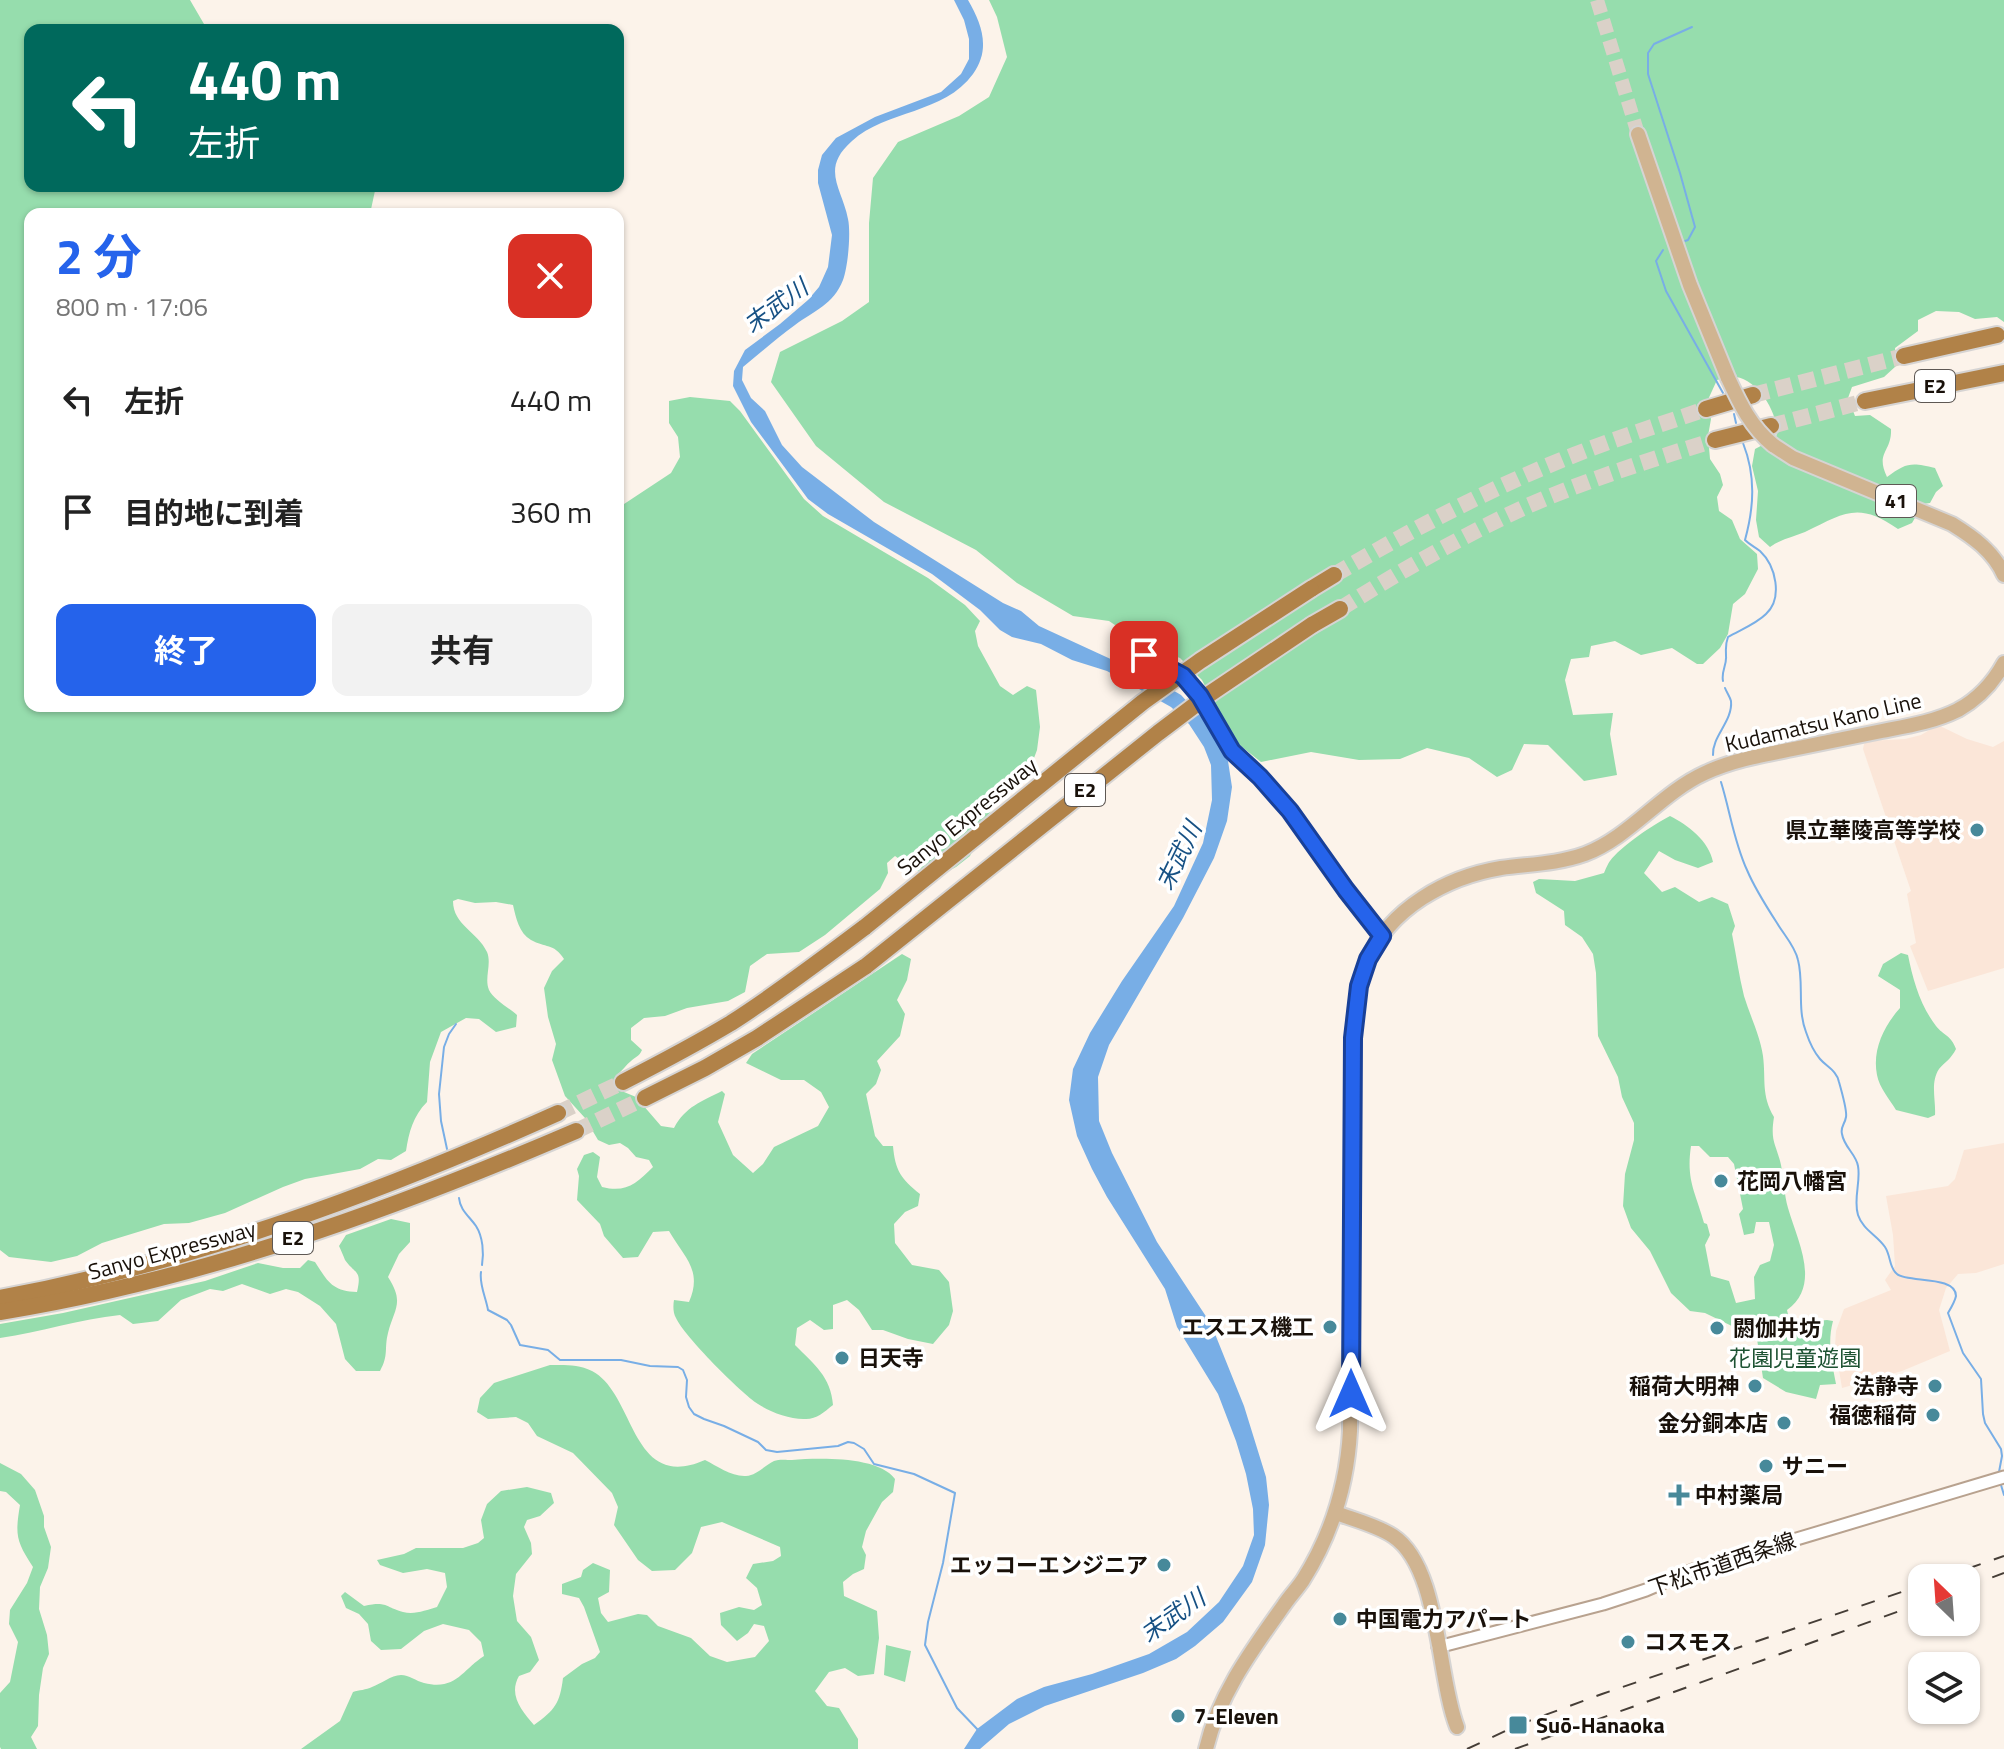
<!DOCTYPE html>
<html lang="ja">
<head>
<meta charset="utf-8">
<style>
  :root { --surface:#fff; --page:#f2f2f2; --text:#222; --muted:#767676; --accent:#2563eb }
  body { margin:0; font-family:"Titillium Web","Noto Sans JP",sans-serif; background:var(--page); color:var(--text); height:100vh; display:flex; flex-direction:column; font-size:30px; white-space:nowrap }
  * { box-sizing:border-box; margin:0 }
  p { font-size:26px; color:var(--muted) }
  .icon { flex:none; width:44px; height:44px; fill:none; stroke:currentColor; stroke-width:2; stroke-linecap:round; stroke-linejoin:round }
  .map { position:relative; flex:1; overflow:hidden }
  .details { position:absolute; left:24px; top:208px; width:600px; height:504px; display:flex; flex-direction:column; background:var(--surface); border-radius:16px; box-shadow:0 2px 6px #0004 }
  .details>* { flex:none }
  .banner { position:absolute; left:24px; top:24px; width:600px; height:168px; border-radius:16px; box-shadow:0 2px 6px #0004; background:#00695c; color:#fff; overflow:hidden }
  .needle { width:52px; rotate:335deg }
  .controls { position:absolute; left:1908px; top:1564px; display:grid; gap:16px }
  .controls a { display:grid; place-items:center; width:72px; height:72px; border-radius:16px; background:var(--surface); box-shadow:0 2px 6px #0004; font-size:40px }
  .pin { position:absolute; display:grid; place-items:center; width:68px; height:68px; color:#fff; margin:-34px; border-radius:16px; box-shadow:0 4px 12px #0006 }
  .me { position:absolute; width:88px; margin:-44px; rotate:0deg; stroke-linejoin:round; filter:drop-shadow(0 0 6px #0008) }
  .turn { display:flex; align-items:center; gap:28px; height:168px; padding:0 32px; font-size:36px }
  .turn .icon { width:104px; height:104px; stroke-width:2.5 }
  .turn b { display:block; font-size:56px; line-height:68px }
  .round { display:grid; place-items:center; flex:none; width:84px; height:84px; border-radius:16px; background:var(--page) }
  .head { display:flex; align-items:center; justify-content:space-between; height:136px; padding:0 32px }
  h1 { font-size:48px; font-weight:700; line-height:60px; color:var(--accent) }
  .primary-button { display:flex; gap:16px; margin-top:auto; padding:16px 32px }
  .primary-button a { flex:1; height:92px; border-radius:16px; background:var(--accent); color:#fff; font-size:32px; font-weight:700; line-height:92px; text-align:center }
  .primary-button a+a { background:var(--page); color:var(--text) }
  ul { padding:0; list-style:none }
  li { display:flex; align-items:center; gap:24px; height:112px; padding:0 32px }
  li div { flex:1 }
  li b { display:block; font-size:30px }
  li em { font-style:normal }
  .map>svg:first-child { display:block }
</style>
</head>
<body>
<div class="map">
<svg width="2004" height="1749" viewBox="0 0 2004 1749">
  <rect width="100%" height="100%" fill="#fcf3ea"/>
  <g fill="#fbe6d8">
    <path d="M1938,725L1967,739L1993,747L2004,741V968L1928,991L1910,946L1916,943L1907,894L1911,891L1863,749L1864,744L1868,741L1905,739L1921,735Z"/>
    <path d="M2004,1143V1264L1976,1273L1958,1274L1946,1288L1939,1310L1950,1351L1902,1371L1842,1388L1835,1346L1836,1331L1844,1309L1891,1290L1885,1280L1895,1266L1893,1235L1886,1196L1948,1186L1955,1179L1964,1150Z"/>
  </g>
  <g fill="#96ddad" fill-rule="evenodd">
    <path d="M0,0H190L204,24L219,30H30V186H376L370,214H30V706H618V508L671,473L680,457L678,437L669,423V401L690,397L730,401L740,411L804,499L823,516L928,578L965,605L980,621L975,631L978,646L1000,686L1013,695L1027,686L1036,690L1040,727L1037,750L1031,766L988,815L970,856L956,867L935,878L915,870L895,856L887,863L888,873L880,889L825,935L799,952L767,954L750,966L745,992L728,1001L687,1008L665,1016L644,1018L631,1028V1040L642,1050C639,1057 636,1056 631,1061C626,1065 622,1071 616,1076L624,1092L636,1097L661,1126L674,1128C686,1106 701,1102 722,1091L725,1094L718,1122L733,1155L753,1173L763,1164L774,1147L818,1126L829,1107L821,1092L804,1080H781L746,1063L752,1054L902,954L911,959L907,980L897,1000L905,1014L900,1036L877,1061L881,1070L876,1084L866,1094L875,1136L883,1146H893C895,1170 901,1179 920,1194L918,1206L905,1212L894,1224L895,1243L912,1265L939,1270L949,1282L953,1311L949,1325L933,1344L908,1339L883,1330H872L859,1310L847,1300L833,1305V1329L824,1330L810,1320L797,1328L795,1345C814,1364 831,1377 833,1405C824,1412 817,1419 806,1419C791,1420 770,1412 758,1404C741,1393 684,1336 676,1318C673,1313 673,1306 674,1300L689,1302C703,1270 684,1257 669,1231L653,1232L638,1257L623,1258L604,1236L600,1224L577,1200L579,1176L577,1169L584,1155L593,1152L600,1157L597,1177L602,1187C626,1193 636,1184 653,1167L649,1160L636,1157L628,1148L620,1143L609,1145L598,1140L585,1118L565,1096L552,1060L556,1044L548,1017L544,988L552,971L564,959C554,943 545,948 531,940C519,933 516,918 513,905L496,902L475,903L458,899L453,901C453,925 478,932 487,952C492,964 484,978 489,990C493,999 509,1008 517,1015L516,1027L496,1032L479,1019L466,1018L441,1032L430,1062L427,1102C413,1116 409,1132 406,1151L391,1160L378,1159L360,1169L305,1179L283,1187L225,1213L189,1223L164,1224L102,1243L77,1256L51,1262L9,1257L0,1250Z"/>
    <path d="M989,0H2004V322L1997,317L1975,319L1959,312L1936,311L1918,320V331L1895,348L1896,366L1884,377L1852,387L1848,398L1855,416L1870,415L1891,429C1892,452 1875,452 1887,477C1906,463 1911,462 1935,468L1943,486L1936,492L1930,503L1923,504L1912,523L1898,529C1858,501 1844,513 1805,532C1793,537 1781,539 1770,547L1759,537L1756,520L1758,491L1752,466L1755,449L1776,438C1781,417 1759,380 1736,377C1731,376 1723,379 1717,380L1706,404L1711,419L1708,436L1710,459L1720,474L1723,485L1717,497L1719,511L1732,520L1740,539L1757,554L1758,569L1745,594L1733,604L1728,634L1720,648L1703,664H1697L1672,648L1641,655L1615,641L1591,646L1589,657L1571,659L1565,680L1573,715L1613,713L1610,734L1617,775L1584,781L1548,745L1524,744L1512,770L1497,777L1469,758L1427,748L1400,759L1359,760L1311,752L1261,762L1232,739L1202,680L1180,658L1145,645L1109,621L1073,616L1017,583L976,550L884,502L816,446L771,382L780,352L842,321L869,302V223L873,178L898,142L959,116L989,97L1007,57L997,17Z"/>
    <path d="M1670,816C1688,825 1709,841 1713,862L1698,868L1675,860L1659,851L1644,873L1662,892L1675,887L1699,902L1712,897L1728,904L1735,926L1732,934C1736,954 1739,976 1744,996C1750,1016 1760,1035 1763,1056C1766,1080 1761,1095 1774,1117C1770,1142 1776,1143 1781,1165C1784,1180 1784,1194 1788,1208C1797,1240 1822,1285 1787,1310L1789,1319L1793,1323L1827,1320L1833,1321C1827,1343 1832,1362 1836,1384L1820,1385L1816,1399L1786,1392L1763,1378L1755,1326L1738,1329L1705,1313L1690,1311L1671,1293L1650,1251L1631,1228L1623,1206L1625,1174L1634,1140V1123L1622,1097L1618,1077L1598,1036L1596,973L1593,954L1582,937L1565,925L1564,911L1536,893L1533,882L1539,879L1575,881L1604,873C1605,871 1608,863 1610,861C1620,847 1654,824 1670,816ZM1691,1146H1699L1710,1157H1728L1734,1164L1743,1209L1739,1214L1744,1235L1754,1233L1756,1222H1769L1774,1245L1770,1261L1760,1265L1754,1277L1755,1299L1736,1303L1729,1281L1711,1276L1705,1245L1710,1235L1707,1224L1704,1223C1695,1191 1686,1180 1691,1146Z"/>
    <path d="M1901,953L1908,955C1913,980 1920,1005 1936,1026C1944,1036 1951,1035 1956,1049C1951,1059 1945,1062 1939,1069C1930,1083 1936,1100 1935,1115L1928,1118L1896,1110C1890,1100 1879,1087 1877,1075C1872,1050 1884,1026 1900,1008V990L1878,976L1883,964Z"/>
    <path d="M391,1219L410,1223V1242L399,1254L388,1277C405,1303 394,1309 388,1333C384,1349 389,1355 380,1371H356L345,1359L336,1324L320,1306L298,1292L286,1289L270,1294L242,1284L223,1291L210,1289L181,1300L158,1321L133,1324L120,1315C80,1319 41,1332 0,1338V1324L63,1313L205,1281L258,1263L283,1268H300L308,1260L315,1262C328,1282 332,1291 357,1292C362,1270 356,1275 345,1260C343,1255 341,1250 339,1246L346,1235Z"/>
    <path d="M550,1365C565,1365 578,1364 592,1371C636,1394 630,1493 705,1460C717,1466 732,1477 746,1476C757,1475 764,1466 774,1461C779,1459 787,1460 792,1460C819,1458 878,1456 895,1479L893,1492L882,1502L866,1531L862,1547L866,1555L864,1569L853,1574L843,1582L844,1596L877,1611L879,1638L874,1674L858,1676L845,1668L829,1672L815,1691L827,1706L839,1708L858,1739V1749H301L340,1721L353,1692C359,1690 366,1690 372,1687C381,1684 391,1675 401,1675C409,1675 416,1681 424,1683C456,1691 462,1670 484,1656L481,1642L469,1630L443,1624L424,1631L401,1649L381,1650L371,1641L368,1624L359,1614L346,1608L341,1596L345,1592L364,1606C388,1601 384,1607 403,1612C415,1615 426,1610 437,1607L447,1587L445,1573L427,1569L403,1573L380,1565L377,1560L404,1554L416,1548H463L478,1543L484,1538L481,1520L487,1504L501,1491L527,1487L551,1493L554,1503L540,1516L527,1520L524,1527L531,1543L532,1554L516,1574L513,1596L517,1621L531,1637L539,1660L530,1672L519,1676C508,1695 522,1711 534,1725C555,1710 560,1703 563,1678L582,1664L595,1658L600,1652L584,1607L579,1598L562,1594V1584L581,1577L583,1570L593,1563L610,1570L609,1592L598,1598L601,1613L608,1622L638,1614L647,1615L658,1626L691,1638L710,1656L727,1662L755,1657L769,1641L764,1626L754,1624L748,1633L737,1641L721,1625L720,1613L739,1607L754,1610L762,1605L757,1588L746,1578L753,1564L773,1561L781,1556L780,1547L722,1522L701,1527L692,1553L675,1570L652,1571L638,1560L614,1525L618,1507L612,1493L573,1453L537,1436L528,1423L516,1417L488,1419L477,1412L480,1398L494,1383Z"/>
    <path d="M0,1463L21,1474L35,1490L44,1516V1527L51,1547L48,1568L40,1587L39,1609L47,1635L49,1654L43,1668L39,1695L38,1726L31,1737L37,1749H1L0,1747V1693L10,1682L18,1642L9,1624L10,1610L27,1583L33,1567C16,1541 15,1535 20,1505L6,1492L0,1491Z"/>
    <path d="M886,1645L911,1651L905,1682L884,1675Z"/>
  </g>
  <path fill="#78aee6" d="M954,0H968C982,24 991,49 973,74C944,114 886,110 852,141C820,169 842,188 848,219C851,232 848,267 843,280C833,305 815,310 795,325C777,338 760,353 743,367L742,380L751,398L765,411L782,445L802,467L874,522L1003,603L1021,611L1039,626L1154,679L1181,695L1207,723L1228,761L1232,787L1227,821L1214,858L1183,918L1109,1045L1098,1077L1099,1121L1112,1153L1157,1242L1211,1324L1244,1406L1266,1477L1269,1505L1265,1545L1252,1582L1223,1622L1195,1646L1176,1659L1143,1673L1045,1706L1009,1724L980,1749H964L977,1729L1017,1699L1044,1687L1092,1674L1149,1654L1187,1632L1219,1602L1243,1566L1254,1535L1253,1509L1246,1474L1236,1441L1218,1394L1177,1327L1165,1289L1107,1197L1092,1169L1077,1136L1069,1100L1073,1069L1090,1033L1122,981L1174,906L1203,843L1212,800L1211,765L1204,747L1189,724L1171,707L1107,671L1072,660L1041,644L1012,637L1000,630L980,610L932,574L828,514L808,499L751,422L733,386L734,371L745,350L780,324L808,300L819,287L828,267L832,235L818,183V170L822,155L836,138L875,117L941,92L961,74L969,59V39L964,20Z"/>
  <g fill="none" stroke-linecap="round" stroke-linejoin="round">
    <g stroke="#78aee6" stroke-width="2">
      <path d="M1685,241L1688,240L1695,227L1680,173L1648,74V53L1654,44L1692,27"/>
      <path d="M1663,250L1656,261L1666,291L1723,393"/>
      <path d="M1734,414L1736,423"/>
      <path d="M1723,681C1721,671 1727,665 1726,656C1726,648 1725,645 1728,637C1740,630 1756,624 1766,614C1783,598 1776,566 1760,551C1755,547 1750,545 1745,540C1754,507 1756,476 1743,443"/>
      <path d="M1713,755C1712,736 1733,721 1731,701C1730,697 1727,693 1725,688"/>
      <path d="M1721,782C1730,811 1734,842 1747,870C1755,889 1766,906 1777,923C1784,935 1795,946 1798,960C1804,983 1797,1009 1806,1032C1809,1041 1814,1052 1820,1059C1827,1067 1837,1071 1839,1082C1841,1089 1847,1112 1846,1117C1845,1124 1840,1127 1842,1134C1844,1147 1856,1154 1858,1166C1861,1182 1853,1199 1858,1215C1863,1230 1877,1235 1885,1247C1891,1256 1889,1268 1897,1274C1907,1283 1956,1275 1956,1296C1955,1301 1951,1308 1948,1313L1963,1353L1981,1379L1983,1414L1985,1423L2001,1449L2002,1456L1999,1472"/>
      <path d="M447,1149L441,1121L439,1094L444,1047L449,1034L456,1024"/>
      <path d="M459,1198C460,1210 469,1216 476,1226C483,1237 484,1253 482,1265"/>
      <path d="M481,1272C479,1284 486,1298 488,1310L507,1320L511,1325L520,1345L548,1350L560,1360H621L650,1366L678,1367L683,1370L687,1380L686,1397L689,1407L694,1414L704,1419L724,1426L758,1442L766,1450L777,1452L838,1446L848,1442L854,1443L864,1449L874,1464L914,1474L955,1493L943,1563L928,1622L925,1645L957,1708L979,1731"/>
      <path d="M2001,1485L2004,1495"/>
    </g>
    <path stroke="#dad1c8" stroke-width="14" stroke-dasharray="14 7" stroke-linecap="butt" d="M1597,0L1638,134"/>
    <g stroke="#dad1c8" stroke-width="16" stroke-dasharray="16 8" stroke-linecap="butt">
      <path d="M1753,395L1904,356"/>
      <path d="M1771,426L1865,401"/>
      <path d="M1334,575C1411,530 1490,488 1574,455C1617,438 1662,424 1706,409"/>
      <path d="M1340,609C1399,572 1460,537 1523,508C1586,480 1650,460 1715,440"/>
      <path d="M558,1113L623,1082"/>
      <path d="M576,1131L645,1098"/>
    </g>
    <g stroke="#b8a28f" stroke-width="15">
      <g id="minor">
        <path d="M1144,655L1183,676L1200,696L1232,751L1260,777L1290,811L1346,890L1382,936"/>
        <path d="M1438,1647L1603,1604L1646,1590L1693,1570L2004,1477"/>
      </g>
    </g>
    <g stroke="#d6d4d3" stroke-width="18">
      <g id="major">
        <path d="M1638,134L1690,285L1728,378"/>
        <path d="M1773,445L1793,458L1952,524C1973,537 1993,551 2004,575"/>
        <path d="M1336,1513C1355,1520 1376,1525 1393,1536C1440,1567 1437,1676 1457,1727"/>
        <path d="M1206,1749C1219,1694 1252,1650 1284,1605C1290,1596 1297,1589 1303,1580C1332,1534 1347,1485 1350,1431L1353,1038C1355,1012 1357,986 1367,961C1390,908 1447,877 1501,868C1530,864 1557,864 1585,854C1630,837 1661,793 1705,773C1733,760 1763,755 1793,749C1823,743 1852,737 1882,731C1908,726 1934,722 1958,710C1978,699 1993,683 2004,663"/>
      </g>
    </g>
    <g stroke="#d6d4d3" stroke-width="20">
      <g id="highway">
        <path d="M1904,356L1997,335"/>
        <path d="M1865,401L2004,373"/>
        <path d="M1706,409L1753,395"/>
        <path d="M1715,440L1771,426"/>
        <path d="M1311,589L1334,575"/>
        <path d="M1312,625L1340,609"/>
        <path d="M623,1082C660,1063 696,1044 731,1023C778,993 821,960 865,927"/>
        <path d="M645,1098L705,1068L757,1038L866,966"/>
        <path d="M0,1298C194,1262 379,1193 558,1113"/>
        <path d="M0,1312C199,1280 392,1210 576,1131"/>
      </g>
    </g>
    <use href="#minor" stroke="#fff" stroke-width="11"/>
    <use href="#major" stroke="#d0b491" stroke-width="14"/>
    <use href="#highway" stroke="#b18248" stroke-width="16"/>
    <g stroke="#463e37" stroke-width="2" stroke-dasharray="14 14" stroke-linecap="butt">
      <path d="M1941,1578L2004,1556"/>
      <path d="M1966,1587L2004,1573"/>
      <path d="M1467,1749L1518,1725L1602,1694L1922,1585"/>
      <path d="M1515,1749L1922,1603"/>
    </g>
    <g stroke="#d6d4d3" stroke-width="18" stroke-linecap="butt">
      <path id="major-bridge" d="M1728,378C1740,404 1751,427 1773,445"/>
    </g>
    <g stroke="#d6d4d3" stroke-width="20" stroke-linecap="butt">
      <g id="highway-bridge">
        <path d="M865,927L1143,702L1200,661L1311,589"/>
        <path d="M866,966L1158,733L1211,693L1312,625"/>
      </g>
    </g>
    <use href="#major-bridge" stroke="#d0b491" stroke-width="14"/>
    <use href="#highway-bridge" stroke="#b18248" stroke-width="16"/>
  </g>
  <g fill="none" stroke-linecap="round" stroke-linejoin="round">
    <g stroke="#184099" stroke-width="20">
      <path id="route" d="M1144,655L1183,676L1200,696L1232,751L1260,777L1290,811L1346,890L1382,936L1368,959L1359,986L1353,1038L1351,1394"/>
    </g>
    <use href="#route" stroke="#2563eb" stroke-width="14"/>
  </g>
  <g fill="#47899a" stroke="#fff" stroke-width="3">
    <circle cx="1977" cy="830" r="8"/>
    <circle cx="1721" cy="1181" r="8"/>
    <circle cx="1330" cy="1327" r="8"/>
    <circle cx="1717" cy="1328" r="8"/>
    <circle cx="842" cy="1358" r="8"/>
    <circle cx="1755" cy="1386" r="8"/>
    <circle cx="1935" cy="1386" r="8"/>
    <circle cx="1933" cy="1415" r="8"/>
    <circle cx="1784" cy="1423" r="8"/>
    <circle cx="1766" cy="1466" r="8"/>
    <path d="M1675 1483h8v8h8v8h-8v8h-8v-8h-8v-8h8z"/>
    <circle cx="1164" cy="1565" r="8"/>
    <circle cx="1340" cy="1619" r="8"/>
    <circle cx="1628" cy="1642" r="8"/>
    <circle cx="1178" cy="1716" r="8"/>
    <rect x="1508" y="1715" width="20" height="20" rx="4"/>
  </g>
  <g text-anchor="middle" stroke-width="7" stroke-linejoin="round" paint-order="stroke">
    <g fill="#fff" stroke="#5e5854" stroke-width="2">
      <rect x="1915" y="370" width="40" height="32" rx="6"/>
      <rect x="1876" y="485" width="40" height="32" rx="6"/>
      <rect x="1065" y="774" width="40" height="32" rx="6"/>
      <rect x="273" y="1222" width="40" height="32" rx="6"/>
    </g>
    <g font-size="20" font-weight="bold" fill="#19110a">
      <text x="1935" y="393">E2</text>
      <text x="1896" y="508">41</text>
      <text x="1085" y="797">E2</text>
      <text x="293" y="1245">E2</text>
    </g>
    <g font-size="22" fill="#19110a" stroke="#fff">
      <text transform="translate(1823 722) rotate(-13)" y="8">Kudamatsu Kano Line</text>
      <text transform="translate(967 816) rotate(-39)" y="8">Sanyo Expressway</text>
      <text transform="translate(172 1250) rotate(-15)" y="8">Sanyo Expressway</text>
      <text transform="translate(1722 1564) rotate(-19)" y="8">下松市道西条線</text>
    </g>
    <g font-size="22" font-weight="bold" fill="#19110a" stroke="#fff" text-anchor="start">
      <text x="1961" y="838" text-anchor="end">県立華陵高等学校</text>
      <text x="1737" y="1189">花岡八幡宮</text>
      <text x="1314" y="1335" text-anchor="end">エスエス機工</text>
      <text x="1733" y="1336">閼伽井坊</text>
      <text x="858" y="1366">日天寺</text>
      <text x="1739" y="1394" text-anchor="end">稲荷大明神</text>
      <text x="1919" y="1394" text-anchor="end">法静寺</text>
      <text x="1917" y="1423" text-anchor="end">福徳稲荷</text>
      <text x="1768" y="1431" text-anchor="end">金分銅本店</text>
      <text x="1782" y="1474">サニー</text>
      <text x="1695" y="1503">中村薬局</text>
      <text x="1148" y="1573" text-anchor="end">エッコーエンジニア</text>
      <text x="1356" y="1627">中国電力アパート</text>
      <text x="1644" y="1650">コスモス</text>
      <text x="1194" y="1724">7-Eleven</text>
      <text x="1536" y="1733">Suō-Hanaoka</text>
    </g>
    <g font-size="22" fill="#1e5333" stroke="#fff">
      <text x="1795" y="1366">花園児童遊園</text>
    </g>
    <g font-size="24" font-style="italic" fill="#175184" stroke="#fff">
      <text transform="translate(776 306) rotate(-36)" y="8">末武川</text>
      <text transform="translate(1179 856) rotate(-64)" y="8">末武川</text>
      <text transform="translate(1173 1616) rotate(-35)" y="8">末武川</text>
    </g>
  </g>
</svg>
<div class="controls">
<a><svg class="needle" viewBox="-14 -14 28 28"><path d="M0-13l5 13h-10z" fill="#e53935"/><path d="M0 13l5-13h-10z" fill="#767676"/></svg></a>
<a><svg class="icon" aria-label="layers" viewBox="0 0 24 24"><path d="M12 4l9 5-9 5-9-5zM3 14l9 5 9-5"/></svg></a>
</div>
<div class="pin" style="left:1144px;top:655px;background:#d93025"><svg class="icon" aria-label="arrive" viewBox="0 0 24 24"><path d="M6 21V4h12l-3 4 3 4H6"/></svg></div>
<svg class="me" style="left:1351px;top:1394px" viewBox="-20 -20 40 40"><path d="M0-17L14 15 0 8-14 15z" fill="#2563eb" stroke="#fff" stroke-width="4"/></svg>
<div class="banner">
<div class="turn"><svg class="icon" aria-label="left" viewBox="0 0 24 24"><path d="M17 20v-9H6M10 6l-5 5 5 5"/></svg><div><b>440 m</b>左折</div></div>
</div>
<section class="details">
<div class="head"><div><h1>2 分</h1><p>800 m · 17:06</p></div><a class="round" style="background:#d93025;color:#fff"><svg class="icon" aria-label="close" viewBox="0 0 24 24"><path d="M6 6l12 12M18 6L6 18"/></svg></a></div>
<ul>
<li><svg class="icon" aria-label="left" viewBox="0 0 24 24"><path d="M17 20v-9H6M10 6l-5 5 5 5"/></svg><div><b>左折</b></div><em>440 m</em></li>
<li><svg class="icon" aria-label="arrive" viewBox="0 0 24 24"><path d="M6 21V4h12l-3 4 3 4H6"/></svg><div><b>目的地に到着</b></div><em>360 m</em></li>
</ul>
<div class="primary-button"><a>終了</a><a>共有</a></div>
</section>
</div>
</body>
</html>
